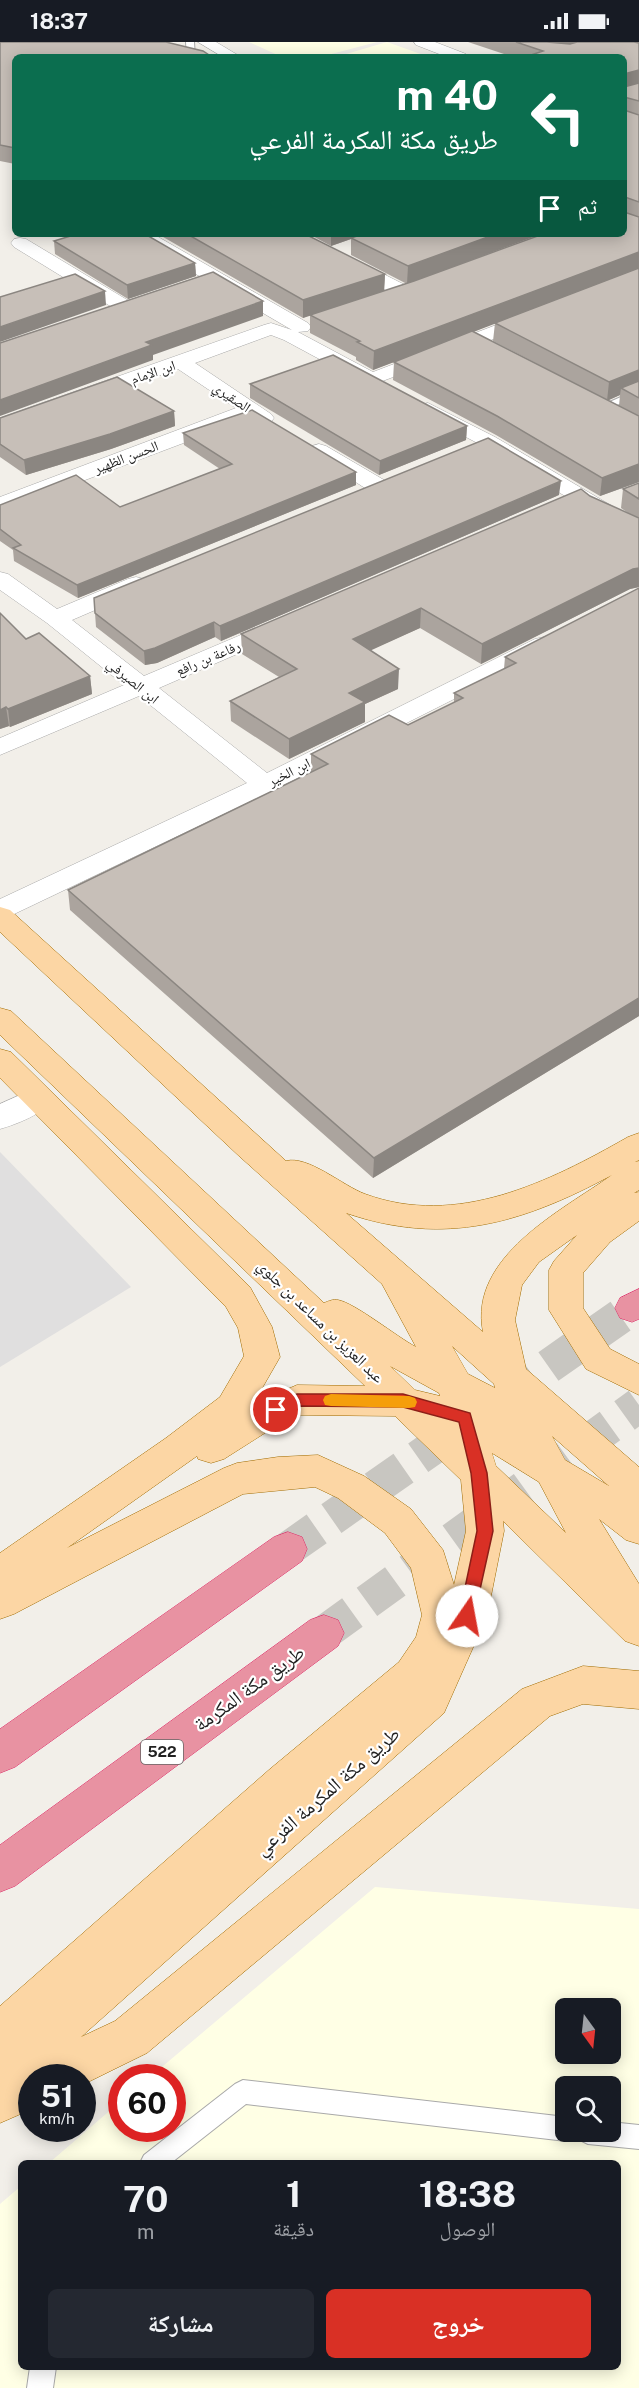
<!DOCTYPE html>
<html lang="ar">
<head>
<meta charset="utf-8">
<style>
  :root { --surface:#171b24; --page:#242831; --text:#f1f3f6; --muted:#9ea1a6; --accent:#d93025 }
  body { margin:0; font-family:"Public Sans","Noto Naskh Arabic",sans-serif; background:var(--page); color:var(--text); direction:rtl; height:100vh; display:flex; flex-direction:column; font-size:22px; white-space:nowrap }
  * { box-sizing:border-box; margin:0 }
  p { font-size:20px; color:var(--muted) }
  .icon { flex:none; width:33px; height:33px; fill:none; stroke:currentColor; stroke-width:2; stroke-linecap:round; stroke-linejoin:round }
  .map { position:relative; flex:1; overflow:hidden; direction:ltr }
  .drawer { position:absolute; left:18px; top:2118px; width:603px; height:210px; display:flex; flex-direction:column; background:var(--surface); border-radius:9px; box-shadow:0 3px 15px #0003; direction:rtl }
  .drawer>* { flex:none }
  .top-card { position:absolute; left:12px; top:12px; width:615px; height:183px; border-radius:9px; box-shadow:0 3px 15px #0003; direction:rtl; background:#0b6e4f; color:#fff; overflow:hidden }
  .needle { width:39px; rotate:165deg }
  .controls { position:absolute; left:555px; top:1956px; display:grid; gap:12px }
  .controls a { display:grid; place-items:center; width:66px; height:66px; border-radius:9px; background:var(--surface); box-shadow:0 3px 15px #0003; font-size:30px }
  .speed { position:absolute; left:18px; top:2022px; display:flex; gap:12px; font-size:30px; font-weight:700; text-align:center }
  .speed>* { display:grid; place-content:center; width:78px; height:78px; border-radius:50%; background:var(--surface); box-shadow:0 3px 15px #0003; line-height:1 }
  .speed small { font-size:15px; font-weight:400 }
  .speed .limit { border:9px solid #d22; background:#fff; color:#111 }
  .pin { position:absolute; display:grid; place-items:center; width:51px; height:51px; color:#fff; margin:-26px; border:3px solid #fff; border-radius:50%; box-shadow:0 2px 6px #0007 }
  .me { position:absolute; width:66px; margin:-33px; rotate:12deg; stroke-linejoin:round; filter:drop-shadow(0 0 4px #0008) }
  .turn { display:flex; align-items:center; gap:21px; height:126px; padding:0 30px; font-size:27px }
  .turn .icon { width:78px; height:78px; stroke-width:2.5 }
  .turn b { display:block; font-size:42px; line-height:51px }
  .then { display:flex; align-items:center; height:57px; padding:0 30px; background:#0003; gap:12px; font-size:22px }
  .eta { display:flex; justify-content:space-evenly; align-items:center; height:102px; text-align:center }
  .eta b { font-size:36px; font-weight:700; line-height:42px }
  .action { display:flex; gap:12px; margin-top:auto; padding:12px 30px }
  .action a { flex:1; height:69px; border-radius:9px; background:var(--accent); color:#fff; font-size:24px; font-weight:700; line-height:69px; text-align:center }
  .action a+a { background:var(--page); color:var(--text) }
  .status { display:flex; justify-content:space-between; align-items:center; height:42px; padding:0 30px; background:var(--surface); direction:ltr }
  .status svg { height:16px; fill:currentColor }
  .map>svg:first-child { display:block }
</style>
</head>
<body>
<div class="status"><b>18:37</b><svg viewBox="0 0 49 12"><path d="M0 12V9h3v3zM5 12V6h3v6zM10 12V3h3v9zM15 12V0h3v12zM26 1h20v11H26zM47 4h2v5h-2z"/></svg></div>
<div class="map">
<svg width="639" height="2346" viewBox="0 0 639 2346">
  <rect width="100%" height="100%" fill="#f2efe9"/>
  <path fill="#e0dfdf" d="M0,1110L131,1245L0,1325Z"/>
  <g fill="#ffffe5" fill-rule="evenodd">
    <path d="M249,0H377L320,15H282Z"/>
    <path d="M387,0L429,15H336Z"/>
    <path d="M375,1845L639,1867V2346H0V2162L21,2144V2325H618V2121H49L121,2059L122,2086H172V2036L150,2035ZM566,1966H610V2012H566ZM566,2044H610V2090H566Z"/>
  </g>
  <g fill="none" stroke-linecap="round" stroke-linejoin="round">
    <g stroke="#c8c6c1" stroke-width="35" stroke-dasharray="35 18" stroke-linecap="butt">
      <path d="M288,1507L632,1266"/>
      <path d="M324,1591L639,1363"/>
    </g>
    <g stroke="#a9a9a9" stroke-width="2">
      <g id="service">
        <path d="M186,0H194L195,15H187Z"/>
        <path d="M639,347V354L605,368L596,366Z"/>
        <path d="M243,2038L566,2075V2090H610V2080L639,2083V2107L588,2102L580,2098L576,2090L574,2095L566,2099L246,2062L171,2121H140L144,2113L235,2042Z"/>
        <path d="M30,2325H56L53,2346H27Z"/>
      </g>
    </g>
    <g stroke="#a9a9a9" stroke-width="1">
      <g id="minor">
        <path d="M198,0H216L241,15H223Z"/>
        <path d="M414,0H435L466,12L468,15H447L416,3Z"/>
        <path d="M131,192H153L308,281L311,285L308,289L298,290L373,330L530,270H544L546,274L544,278L372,343L362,340L284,298L271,293L195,321L271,372L274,376L271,380L264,382L250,376L0,470V455L236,366L178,327L0,389V376L264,283L271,281L292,288L134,196Z"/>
        <path d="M281,192H304L413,247L415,251L413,255H399L284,196Z"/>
        <path d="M20,196L26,197L134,262L136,266L134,270H120L14,205L11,201L14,197Z"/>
        <path d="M428,361L495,395L639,480V496L631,494L481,403L421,371L418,367L421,363Z"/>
        <path d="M319,402L326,404L384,438L387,443L384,448L376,449L368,448L312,412L308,408L312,404Z"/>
        <path d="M0,530L8,532L57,567L128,537L136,535L144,537L148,542L144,547L72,578L144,634L274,579L282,577L290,579L294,584L290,589L159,646L267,731L535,597L544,595L553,597L556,602L553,607L274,748L10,874L0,877V857L247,741L139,654L0,713V696L124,643L47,581L0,548Z"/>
        <path d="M38,1045L49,1048L54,1056C44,1072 17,1082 0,1087V1062Z"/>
      </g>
    </g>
    <g stroke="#a06b00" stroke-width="1">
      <path id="primary" d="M0,865L10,868L286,1119C308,1113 343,1144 365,1152C457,1186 549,1140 628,1095L639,1091V1118L635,1120L639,1119V1148L634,1151L639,1150V1179L610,1200L583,1231V1266L610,1307L639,1322V1353L586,1327L549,1268V1228L554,1219L577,1193L539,1220L522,1243L515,1278L526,1327L639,1425V1502L626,1498L599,1477L639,1542V1604L625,1599L503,1479L504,1489L487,1574L444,1671L81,1995L115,1979L522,1647L583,1624L639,1629V1667L583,1662L550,1674L147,2011L82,2043V2036H32V2067L0,2081V1964L270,1727L399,1620L416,1595L422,1573L411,1526L385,1491L338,1456L315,1445L243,1452L14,1572L0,1577V1511L166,1396L220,1355L244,1314L238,1286L226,1265L0,1036V1007L11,1010L250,1245L272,1285L280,1315L253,1362L297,1343L365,1344L0,993V966L11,969L324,1261C329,1259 333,1257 338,1258C355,1261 397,1295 416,1305L382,1242L239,1114L0,890ZM612,1133C561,1169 468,1215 483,1290L346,1171C445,1205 523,1181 612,1133ZM452,1304L494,1342L495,1346L468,1332ZM390,1324L439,1351L440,1354L415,1348ZM301,1373L395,1374L461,1438L466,1489L454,1543L443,1508L411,1467L364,1434L318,1413L278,1415L237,1421L224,1426L67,1506L197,1414L198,1417L211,1421L224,1417L268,1389ZM552,1394L609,1444L565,1418ZM492,1411L539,1440L566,1491L496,1424Z"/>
    </g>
    <g stroke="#dc2a67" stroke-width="1">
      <g id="motorway">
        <path d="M639,1247V1277L632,1280L620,1276L615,1266L620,1256Z"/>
        <path d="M288,1490L302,1495L307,1507L302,1519L15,1725L0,1731V1687L274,1495Z"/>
        <path d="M324,1573L338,1578L344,1591L338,1604L15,1844L0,1850V1803L310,1578Z"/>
      </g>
    </g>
    <use href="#service" fill="#fff" fill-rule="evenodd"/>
    <use href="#minor" fill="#fff" fill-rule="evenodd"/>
    <use href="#primary" fill="#fcd6a4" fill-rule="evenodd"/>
    <use href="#motorway" fill="#e892a2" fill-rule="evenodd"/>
  </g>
  <g fill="#aba49e" fill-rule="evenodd">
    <path d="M0,0L15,15V122L0,119Z"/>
    <path d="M468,0H639V440L600,454L496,393L393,338L394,320L425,308L373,328L356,318V315L310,291V273L303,276L158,192H305L385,232L384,249L624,192V15H513ZM495,281L493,299L555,331L473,290ZM620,353L619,364L608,358Z"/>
    <path d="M309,192H541L407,242L351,213V197L331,204Z"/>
    <path d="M54,199L195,221L196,234L128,257L55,212Z"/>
    <path d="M250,342L467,384L466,398L379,433L250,356Z"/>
    <path d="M174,369L175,384L111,407L26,433L0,415V376Z"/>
    <path d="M183,391L356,443L78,556L14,519L13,508L0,499V463L120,465L220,427L184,403Z"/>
    <path d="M639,441V545L630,547L481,622L420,586L370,608L398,647L365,662V680L289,717L231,679L230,659L279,635L242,612L241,592L590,454L631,473L621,466L623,447Z"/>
    <path d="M559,453L221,599L215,595L157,621L145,623L96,585L95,571Z"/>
    <path d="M639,546V974L373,1136L70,868L68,848L311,730V712L408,683L454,661V651L504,627L505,615Z"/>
    <path d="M0,571L26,597L90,634L92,652L10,685L9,684L0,687Z"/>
  </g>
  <g fill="#8b8681">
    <path d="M545,0H581L547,10Z"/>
    <path d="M639,28V44L624,47V32Z"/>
    <path d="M331,192H365L331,204Z"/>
    <path d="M496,192H541L407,242L408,224Z"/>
    <path d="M639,210V227L373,328L374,309Z"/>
    <path d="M195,221L196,234L128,257L127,243Z"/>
    <path d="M385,232L384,250L303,276V258Z"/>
    <path d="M105,249L106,263L0,300V285Z"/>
    <path d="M263,259V274L153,313V318L0,374V358L146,300Z"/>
    <path d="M639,328V345L621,346L620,353L607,359L609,340Z"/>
    <path d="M174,369L175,384L111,407L26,433L24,418Z"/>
    <path d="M467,384L466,398L379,433L380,419Z"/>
    <path d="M639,422V440L600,454L602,436Z"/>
    <path d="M356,430V443L78,556L77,543Z"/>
    <path d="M561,439L559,453L221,599L220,584Z"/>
    <path d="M639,526V545L630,547L481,622L482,602L633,527Z"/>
    <path d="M421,566L420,586L352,617L353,597Z"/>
    <path d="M214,580L215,595L157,621L145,623L144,609Z"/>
    <path d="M399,627L398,647L365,662V680L289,717V697L349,651Z"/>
    <path d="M90,634L92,652L10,685L8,667Z"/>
    <path d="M6,665L9,684L0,687V668Z"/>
    <path d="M639,956V974L373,1136L374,1116Z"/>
  </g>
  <g fill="#c7bfb8" stroke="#8b8681" stroke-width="1.5">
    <path d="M0,0H166L203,9L212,15H15V106L0,103Z"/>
    <path d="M516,0H547L570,2L577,0H634L639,1V28L624,32V15H543L534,12L543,9Z"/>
    <path d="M624,33V45L639,41V59L624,55V68Z"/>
    <path d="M624,68L639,73V160L625,155L624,170L639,175V210L374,309L357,300L360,299L310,273L414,239L543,192H624Z"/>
    <path d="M77,192H145L195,221L127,243L54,199Z"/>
    <path d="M187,192H305L385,232L303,258Z"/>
    <path d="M363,192H496L408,224L351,196Z"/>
    <path d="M639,226V328L609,340L495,281Z"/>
    <path d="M213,230L263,259L146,300L152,303L0,358V301Z"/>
    <path d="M75,232L105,249L0,285V255Z"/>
    <path d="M472,289L639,374V422L602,436L497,374L394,320Z"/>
    <path d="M333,313L467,384L380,419L250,342Z"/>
    <path d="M117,335L174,369L110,392L24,418L0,402V376Z"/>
    <path d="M639,339V356L621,346Z"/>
    <path d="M252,368L356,430L77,543L13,506L21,503L0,487V463L76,433L120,465L232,422L183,391Z"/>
    <path d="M488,396L561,439L220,584L214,580L155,606L144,609L95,571L94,556Z"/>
    <path d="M639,441V457L623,447Z"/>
    <path d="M581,447L590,454L639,476V526L633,527L482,602L421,566L353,597L399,627L349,651L365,660L289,697L230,659L297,627L241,592Z"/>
    <path d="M639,546V956L374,1116L68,848L328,722L311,712L389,673L408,683L463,656L454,651L516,621L505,615Z"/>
    <path d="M0,571L26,597L39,591L90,634L8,667L6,665L0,668Z"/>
  </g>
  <path fill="#d93025" stroke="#8d1f18" stroke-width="1.5" d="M297,1352H403L470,1371L487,1431L493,1489L473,1579L467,1581L461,1579L459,1574L477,1489L471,1431L459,1380L403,1365L298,1364L276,1374L271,1372L269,1368L271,1364Z"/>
  <path fill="#f59e0b" d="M331,1352L409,1354L415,1356L417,1360L415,1365L409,1366L331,1364L325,1363L323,1358L325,1354Z"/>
  <g text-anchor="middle" stroke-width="4.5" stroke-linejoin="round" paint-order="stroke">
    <g font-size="14" fill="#222" stroke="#fff">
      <text transform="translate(153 330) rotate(-19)" y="5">ابن الإمام</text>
      <text transform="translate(232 355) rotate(34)" y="5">الصقيري</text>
      <text transform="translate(126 415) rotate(-21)" y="5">الحسن الظهير</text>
      <text transform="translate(208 616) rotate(-23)" y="5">رفاعة بن رافع</text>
      <text transform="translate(133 639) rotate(39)" y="5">ابن الصيرفي</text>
      <text transform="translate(289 730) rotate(-27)" y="5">ابن الخير</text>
    </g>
    <rect fill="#fff" stroke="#646464" stroke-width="1.5" x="141" y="1698" width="42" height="24" rx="4.5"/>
    <g font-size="15" font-weight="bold" fill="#222">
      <text x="162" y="1715">522</text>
    </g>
    <g font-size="16" fill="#222" stroke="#fff">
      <text transform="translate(321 1279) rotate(44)" y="6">عبد العزيز بن مساعد بن جلوي</text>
    </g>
    <g font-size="20" fill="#222" stroke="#fff">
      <text transform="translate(249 1646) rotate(-36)" y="7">طريق مكة المكرمة</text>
      <text transform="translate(327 1749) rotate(-41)" y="7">طريق مكة المكرمة الفرعي</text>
    </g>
  </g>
</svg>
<div class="controls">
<a><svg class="needle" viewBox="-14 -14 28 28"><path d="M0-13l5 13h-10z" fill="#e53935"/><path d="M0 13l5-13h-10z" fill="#9ea1a6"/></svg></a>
<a><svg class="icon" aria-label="search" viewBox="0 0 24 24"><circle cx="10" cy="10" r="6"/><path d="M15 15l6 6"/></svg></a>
</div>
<div class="speed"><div>51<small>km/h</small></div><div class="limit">60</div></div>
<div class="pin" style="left:276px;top:1368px;background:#d93025"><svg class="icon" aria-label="arrive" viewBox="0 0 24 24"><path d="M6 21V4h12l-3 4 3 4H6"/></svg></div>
<svg class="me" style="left:467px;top:1574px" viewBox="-20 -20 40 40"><circle r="19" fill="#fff"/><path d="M0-13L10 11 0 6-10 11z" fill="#d93025"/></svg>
<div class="top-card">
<div class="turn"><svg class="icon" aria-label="left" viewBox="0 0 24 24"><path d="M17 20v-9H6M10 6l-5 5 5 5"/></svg><div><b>40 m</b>طريق مكة المكرمة الفرعي</div></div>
<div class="then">ثم<svg class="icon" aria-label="arrive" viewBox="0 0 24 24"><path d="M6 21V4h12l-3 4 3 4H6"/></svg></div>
</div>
<section class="drawer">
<div class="eta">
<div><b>18:38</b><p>الوصول</p></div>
<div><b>1</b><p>دقيقة</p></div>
<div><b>70</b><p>m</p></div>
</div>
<div class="action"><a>خروج</a><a>مشاركة</a></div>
</section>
</div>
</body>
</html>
